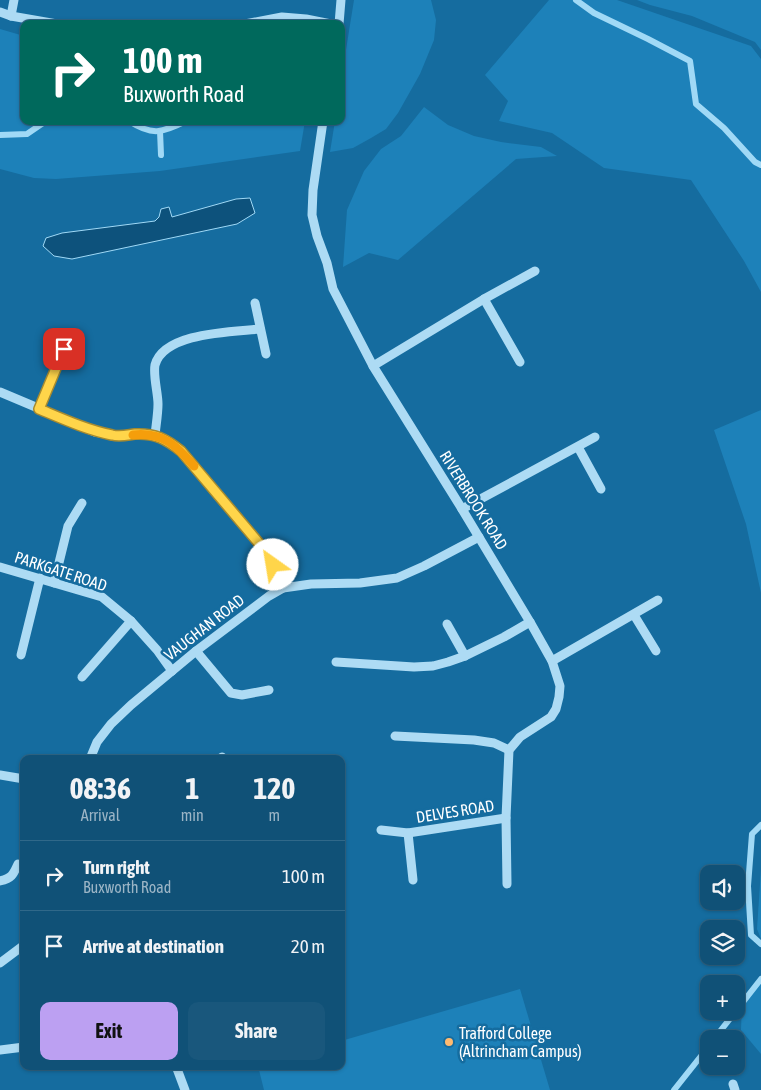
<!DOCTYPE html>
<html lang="en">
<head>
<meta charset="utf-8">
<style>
  :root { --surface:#105177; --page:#19577c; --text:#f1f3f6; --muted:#9cb5c6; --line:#306889; --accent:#bca0f2 }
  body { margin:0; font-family:"Asap Condensed",sans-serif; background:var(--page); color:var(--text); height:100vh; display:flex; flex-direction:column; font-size:19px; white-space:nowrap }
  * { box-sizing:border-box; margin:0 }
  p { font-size:16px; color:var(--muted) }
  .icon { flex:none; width:28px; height:28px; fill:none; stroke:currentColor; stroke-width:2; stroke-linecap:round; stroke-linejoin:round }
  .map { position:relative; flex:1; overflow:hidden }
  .side { position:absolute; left:20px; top:755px; width:325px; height:315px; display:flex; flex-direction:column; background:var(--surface); border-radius:10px; box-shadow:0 1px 4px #0004,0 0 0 1px var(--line) }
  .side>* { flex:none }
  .hud { position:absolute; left:20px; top:20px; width:325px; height:105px; border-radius:10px; box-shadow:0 1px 4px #0004,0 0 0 1px var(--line); background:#00695c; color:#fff; overflow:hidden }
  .buttons { position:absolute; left:700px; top:865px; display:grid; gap:10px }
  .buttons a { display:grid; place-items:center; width:45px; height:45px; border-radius:10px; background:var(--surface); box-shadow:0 1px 4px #0004,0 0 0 1px var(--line); font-size:25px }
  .pin { position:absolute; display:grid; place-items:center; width:42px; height:42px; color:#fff; margin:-21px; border-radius:10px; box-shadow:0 2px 8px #0006 }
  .me { position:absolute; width:55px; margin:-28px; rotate:328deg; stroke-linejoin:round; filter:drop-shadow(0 0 4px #0008) }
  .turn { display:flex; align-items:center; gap:18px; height:105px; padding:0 20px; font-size:22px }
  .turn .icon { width:65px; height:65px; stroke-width:2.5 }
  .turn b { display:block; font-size:35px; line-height:42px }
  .eta { display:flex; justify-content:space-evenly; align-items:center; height:85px; text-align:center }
  .eta b { font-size:30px; font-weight:700; line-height:35px }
  .cta { display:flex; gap:10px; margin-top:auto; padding:10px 20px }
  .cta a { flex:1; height:58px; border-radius:10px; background:var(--accent); color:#111; font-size:20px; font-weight:700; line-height:58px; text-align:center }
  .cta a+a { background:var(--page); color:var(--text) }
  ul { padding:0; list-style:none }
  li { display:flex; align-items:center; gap:15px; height:70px; padding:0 20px; border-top:1px solid var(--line) }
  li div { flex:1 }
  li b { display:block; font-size:19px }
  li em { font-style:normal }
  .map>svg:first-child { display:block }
</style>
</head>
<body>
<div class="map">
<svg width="761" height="1090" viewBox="0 0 761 1090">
  <rect width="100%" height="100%" fill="#156c9f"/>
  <g fill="#1d81b9">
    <path d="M354,0H431L436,20L434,40L420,74L398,113L386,129L371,138L353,148L330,152L335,121H341V81Z"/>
    <path d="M549,0H617L751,46L761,59V292L744,261L691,180L604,168L552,133L499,121L508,101L485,75Z"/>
    <path d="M637,0H761V50L755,42L692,16L650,5Z"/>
    <path d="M0,29L24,36V121H305L300,151L160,171L56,179L34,178L0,169Z"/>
    <path d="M424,107L448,125L474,136L501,142L541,147L557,156L516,159L398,260L369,253L343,267L347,210L364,171L381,149L401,136Z"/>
    <path d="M761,410V593L746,524L714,430Z"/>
    <path d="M761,869V939L757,929Z"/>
    <path d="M761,979V1054L741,1030L742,1004Z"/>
    <path d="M520,989L550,1090H264L258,1066H341V1041Z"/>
  </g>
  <path fill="#0d527c" stroke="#a0d9f6" d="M250,198L255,213L237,224L72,259L54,256L43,246L46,238L62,233L155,221L159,217L161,209L169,207L172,217L236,199Z"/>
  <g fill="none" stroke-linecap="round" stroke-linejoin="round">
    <g stroke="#a0d9f6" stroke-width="6">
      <path d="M576,0L594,13L648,39L690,61L696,104L724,128L755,162L761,165"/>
      <path d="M129,121C152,136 162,133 186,121"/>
      <path d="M160,131L161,155"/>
      <path d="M0,135L27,134L46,121"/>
      <path d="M761,825L752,834L748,886L751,935L761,944"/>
      <path d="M736,1011L761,979"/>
      <path d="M714,1039L736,1011"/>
      <path d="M674,1090L709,1046"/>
    </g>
    <g stroke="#addbf4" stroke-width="9">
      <path d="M0,12L11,16L57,24"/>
      <path d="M11,16L14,0"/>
      <path d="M245,24L282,17L306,19L331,24"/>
      <path d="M339,24L341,0"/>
      <path d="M323,121L313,190L312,215L317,236L327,263L333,289L373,366L462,509L530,622L552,661L560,686L559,697L556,709L551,717L520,737L509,750L506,818L507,884"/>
      <path d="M484,299L520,362"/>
      <path d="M255,303L266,354"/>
      <path d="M373,366L484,299L535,271"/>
      <path d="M0,392L95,432L117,436L139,434L155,435L167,440L181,451L263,548L273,565L283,588"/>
      <path d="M39,409L64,349"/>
      <path d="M155,435C156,425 158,414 158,404C158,393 153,376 155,365C164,332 233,332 260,329"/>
      <path d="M578,447L601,489"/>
      <path d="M462,509L595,437"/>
      <path d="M0,567L102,597L131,621L157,650L172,671"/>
      <path d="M54,583L68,526L82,503"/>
      <path d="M634,615L656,651"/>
      <path d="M447,624L465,656"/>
      <path d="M196,651L231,693L242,695L269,690"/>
      <path d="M21,655L40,578"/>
      <path d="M552,661L658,600"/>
      <path d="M336,662L414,667L433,666L448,662L465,656L504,637L530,622"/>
      <path d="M82,677L131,621"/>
      <path d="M395,736L474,740L494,743L509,750"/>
      <path d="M222,757L223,759"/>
      <path d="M90,759L97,742L111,724L131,705L196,651L269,596L283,588L311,584L360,583L397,578L424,566L479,537"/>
      <path d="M0,775L24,779"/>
      <path d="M381,830L408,833L506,818"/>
      <path d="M408,833L413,880"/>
      <path d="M0,881C12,878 13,875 18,864"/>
      <path d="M0,963L24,945"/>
      <path d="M0,1050L24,1047"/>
      <path d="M176,1066L185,1090"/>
      <path d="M733,1084L735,1090"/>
    </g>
  </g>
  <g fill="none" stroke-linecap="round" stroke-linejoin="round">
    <g stroke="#a68a30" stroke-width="12">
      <path id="route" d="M64,349L39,409C63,419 87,430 112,435C120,437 127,435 135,434C155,433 166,439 181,451L263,548L273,565"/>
    </g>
    <use href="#route" stroke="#ffd54a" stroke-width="9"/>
    <path stroke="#f59e0b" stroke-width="9" d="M133,435C163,432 176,445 194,466"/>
  </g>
  <circle fill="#ffba70" stroke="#156c9f" stroke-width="2" cx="449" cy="1042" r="5"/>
  <g text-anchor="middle" stroke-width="5" stroke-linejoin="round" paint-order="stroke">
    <g font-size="16" fill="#fff" stroke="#156c9f">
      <text transform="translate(474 500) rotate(58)" y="6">RIVERBROOK ROAD</text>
      <text transform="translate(61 571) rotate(18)" y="6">PARKGATE ROAD</text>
      <text transform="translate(204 627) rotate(-38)" y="6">VAUGHAN ROAD</text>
      <text transform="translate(455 811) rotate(-9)" y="6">DELVES ROAD</text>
    </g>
    <g font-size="16" fill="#fff" stroke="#156c9f" text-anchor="start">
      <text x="459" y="1039">Trafford College<tspan x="459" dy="18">(Altrincham Campus)</tspan></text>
    </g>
  </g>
</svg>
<div class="buttons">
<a><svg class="icon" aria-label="sound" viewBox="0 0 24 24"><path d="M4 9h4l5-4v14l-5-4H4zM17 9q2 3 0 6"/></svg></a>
<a><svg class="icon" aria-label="layers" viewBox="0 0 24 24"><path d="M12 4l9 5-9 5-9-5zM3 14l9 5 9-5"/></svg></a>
<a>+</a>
<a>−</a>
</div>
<div class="pin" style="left:64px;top:349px;background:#d93025"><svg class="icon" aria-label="arrive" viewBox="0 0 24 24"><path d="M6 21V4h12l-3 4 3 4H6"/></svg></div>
<svg class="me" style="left:273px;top:565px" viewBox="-20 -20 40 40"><circle r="19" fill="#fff"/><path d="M0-13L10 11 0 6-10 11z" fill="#ffd54a"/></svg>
<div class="hud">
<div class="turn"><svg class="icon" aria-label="right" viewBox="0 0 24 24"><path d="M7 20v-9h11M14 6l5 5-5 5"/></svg><div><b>100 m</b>Buxworth Road</div></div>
</div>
<section class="side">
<div class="eta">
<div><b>08:36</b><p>Arrival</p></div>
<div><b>1</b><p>min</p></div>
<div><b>120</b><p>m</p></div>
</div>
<ul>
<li><svg class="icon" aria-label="right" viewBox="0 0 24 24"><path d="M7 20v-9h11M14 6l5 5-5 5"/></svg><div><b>Turn right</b><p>Buxworth Road</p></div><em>100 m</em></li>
<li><svg class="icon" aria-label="arrive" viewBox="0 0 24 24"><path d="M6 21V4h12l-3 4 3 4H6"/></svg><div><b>Arrive at destination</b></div><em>20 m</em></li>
</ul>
<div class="cta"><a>Exit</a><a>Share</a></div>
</section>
</div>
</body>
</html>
